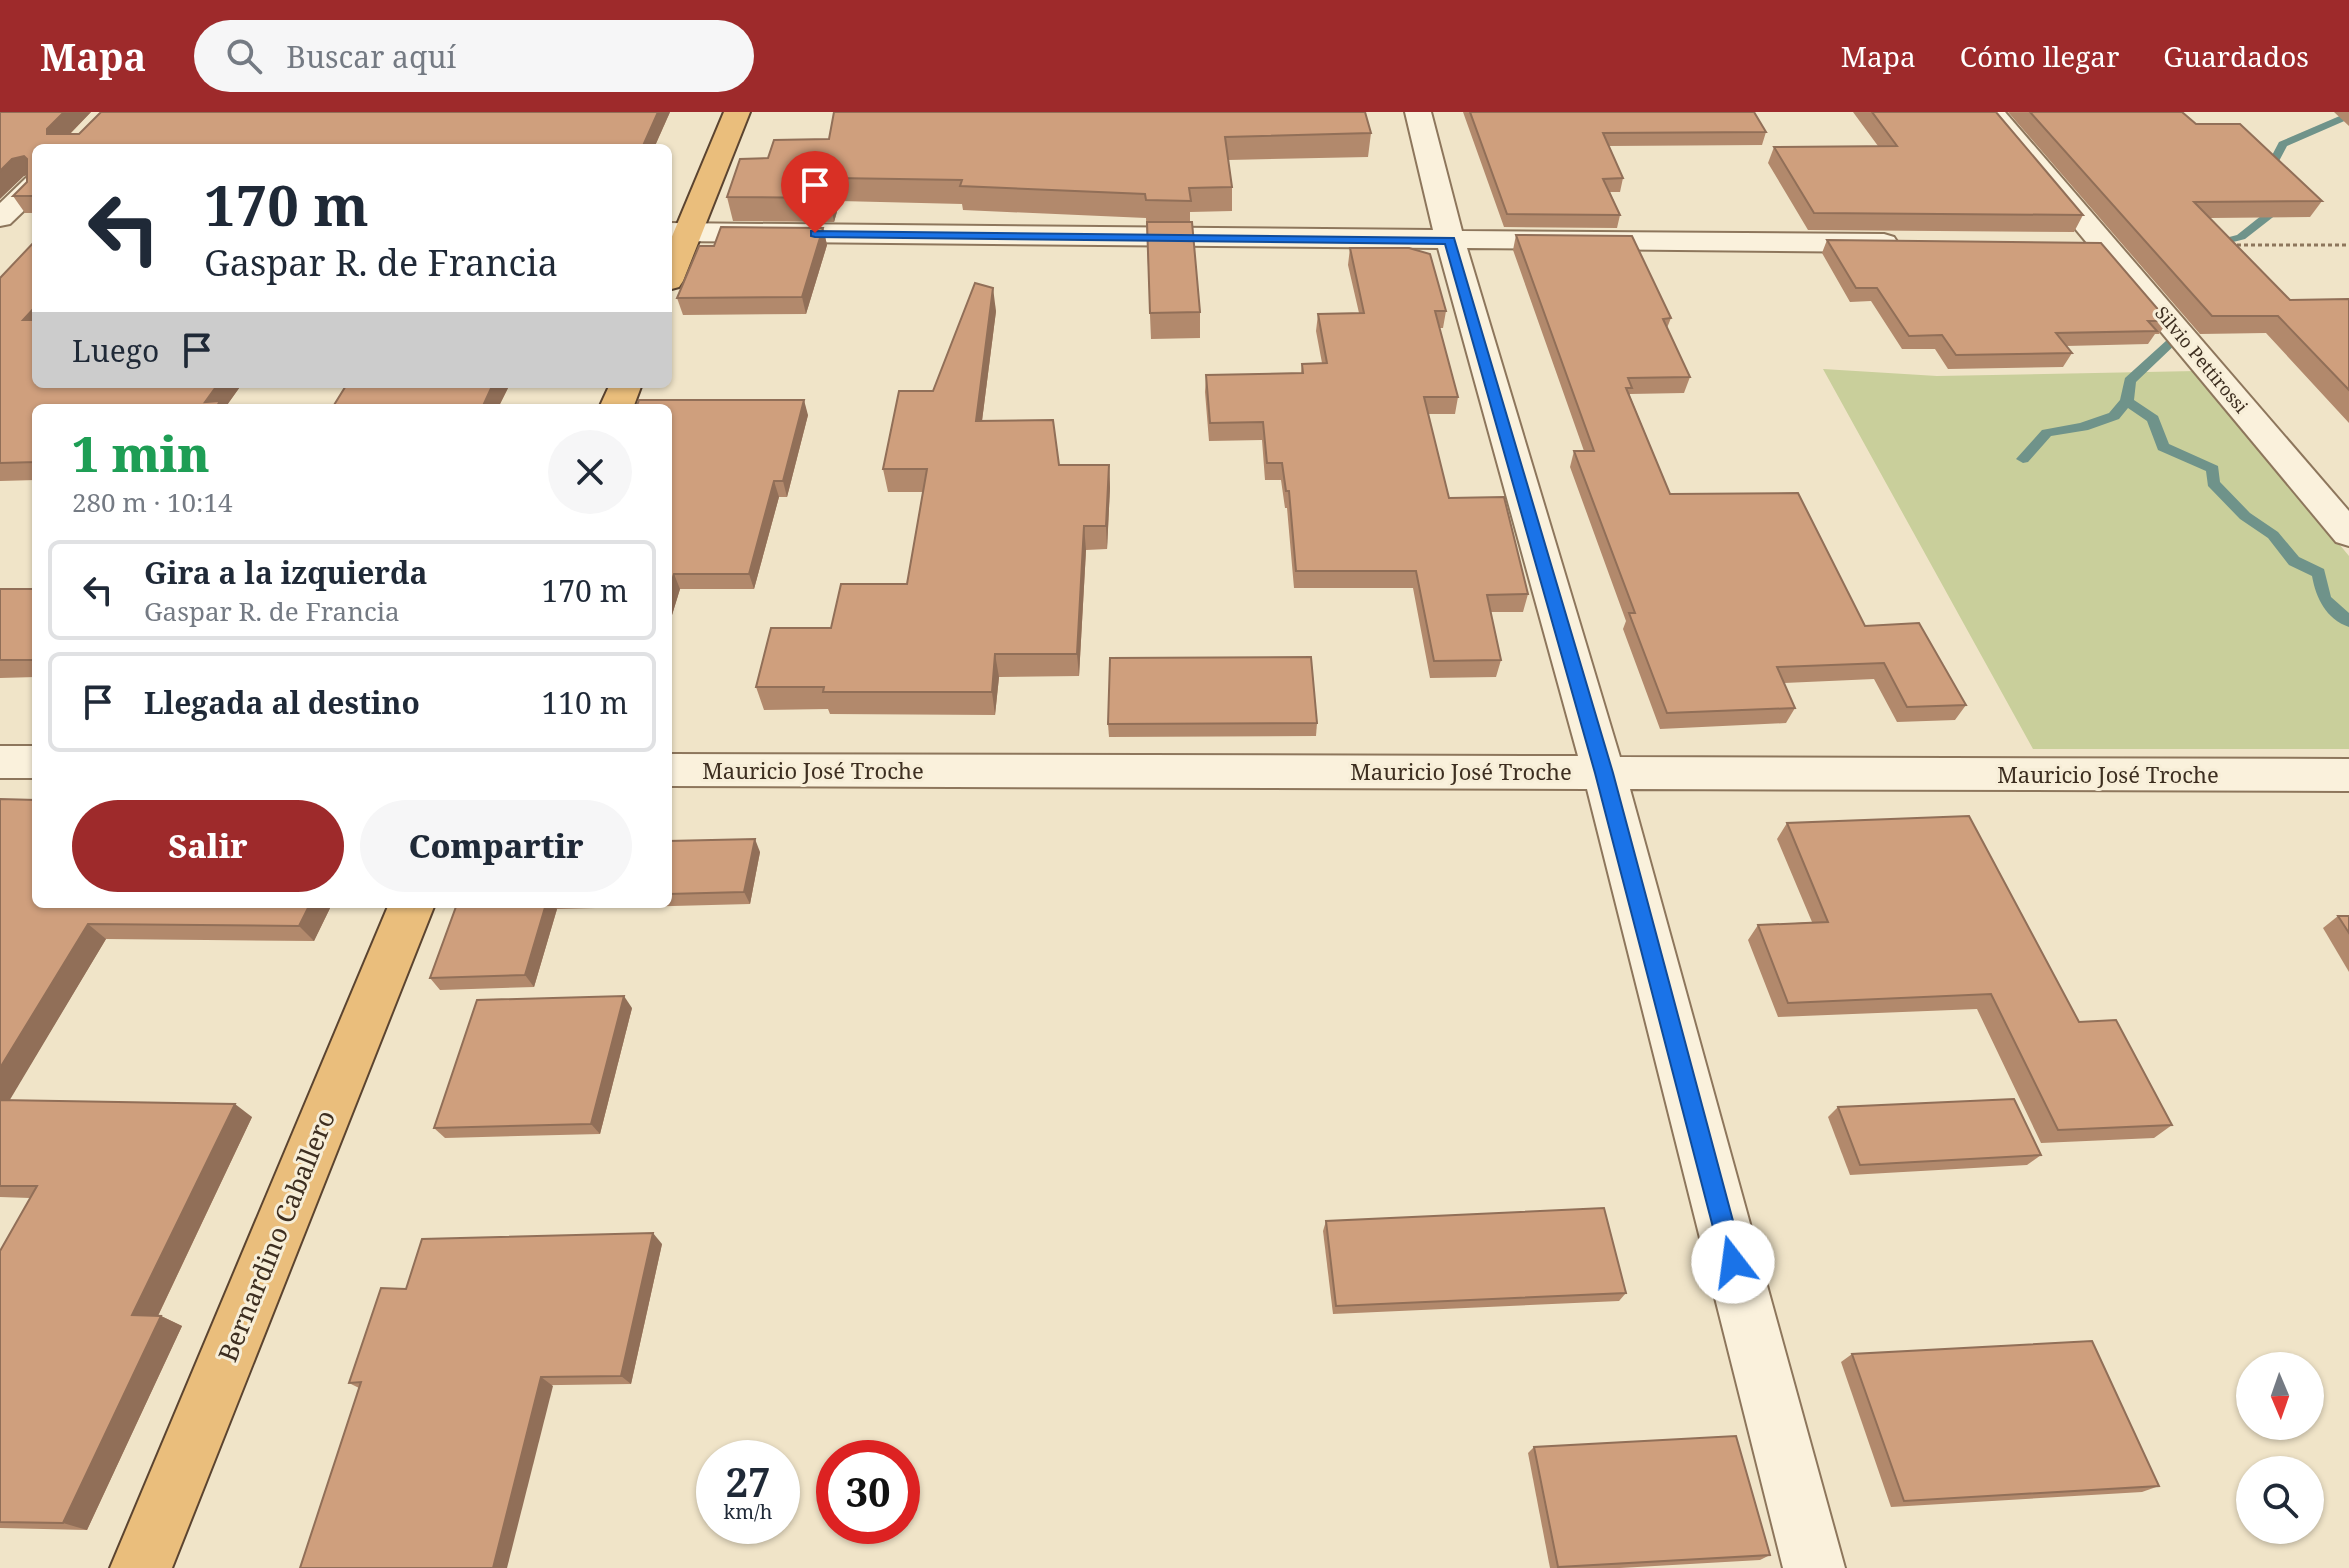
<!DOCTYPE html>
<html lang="es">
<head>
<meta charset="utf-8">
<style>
  :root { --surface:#fff; --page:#f6f6f7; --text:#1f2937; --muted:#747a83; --line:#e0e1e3; --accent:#9e2a2b }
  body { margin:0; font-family:"Noto Serif",serif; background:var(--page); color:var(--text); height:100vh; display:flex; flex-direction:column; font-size:30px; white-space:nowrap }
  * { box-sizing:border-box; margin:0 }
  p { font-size:26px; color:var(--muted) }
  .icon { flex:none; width:44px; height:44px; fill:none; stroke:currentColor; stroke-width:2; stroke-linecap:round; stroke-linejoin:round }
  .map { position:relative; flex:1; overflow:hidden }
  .panel { position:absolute; left:32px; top:292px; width:640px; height:504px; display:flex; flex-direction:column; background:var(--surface); border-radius:12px; box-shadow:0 2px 6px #0004 }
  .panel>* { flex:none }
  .guide { position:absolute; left:32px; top:32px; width:640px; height:244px; border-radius:12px; box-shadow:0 2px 6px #0004; background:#fff; color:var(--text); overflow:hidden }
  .needle { width:52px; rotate:178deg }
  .tools { position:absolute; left:2236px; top:1240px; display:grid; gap:16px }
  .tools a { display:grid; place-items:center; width:88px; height:88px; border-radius:50%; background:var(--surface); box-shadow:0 2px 6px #0004; font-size:40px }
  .speed { position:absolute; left:696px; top:1328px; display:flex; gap:16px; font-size:40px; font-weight:700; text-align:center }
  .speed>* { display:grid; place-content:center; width:104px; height:104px; border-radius:50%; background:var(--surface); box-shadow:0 2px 6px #0004; line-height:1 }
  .speed small { font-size:20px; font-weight:400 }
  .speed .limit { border:12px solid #d22; background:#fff; color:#111 }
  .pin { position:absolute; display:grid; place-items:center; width:68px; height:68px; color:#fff; margin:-82px -34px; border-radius:50% 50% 50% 0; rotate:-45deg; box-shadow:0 0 8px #0007 }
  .pin .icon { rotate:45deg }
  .me { position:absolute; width:88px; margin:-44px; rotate:345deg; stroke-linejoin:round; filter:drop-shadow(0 0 6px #0008) }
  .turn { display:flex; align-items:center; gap:28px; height:168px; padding:0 40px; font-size:36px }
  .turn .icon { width:104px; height:104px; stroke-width:2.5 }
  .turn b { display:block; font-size:56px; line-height:68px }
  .then { display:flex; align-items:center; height:76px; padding:0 40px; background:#0003; gap:16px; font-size:30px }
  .round { display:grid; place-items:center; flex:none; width:84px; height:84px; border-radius:42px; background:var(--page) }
  .head { display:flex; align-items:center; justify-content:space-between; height:136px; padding:0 40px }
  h1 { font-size:48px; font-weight:800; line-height:60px; color:#1e9e55 }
  .primary-button { display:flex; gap:16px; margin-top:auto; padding:16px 40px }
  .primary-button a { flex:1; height:92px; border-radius:48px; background:var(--accent); color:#fff; font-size:32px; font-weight:800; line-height:92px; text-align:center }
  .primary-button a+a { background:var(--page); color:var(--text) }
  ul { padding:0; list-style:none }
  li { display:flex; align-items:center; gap:24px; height:100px; margin:0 16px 12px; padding:0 24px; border:4px solid var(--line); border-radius:12px }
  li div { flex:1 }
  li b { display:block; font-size:30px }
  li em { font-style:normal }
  header { display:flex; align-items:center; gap:48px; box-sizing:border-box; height:112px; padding:0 40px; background:var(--accent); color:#fff }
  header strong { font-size:38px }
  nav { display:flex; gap:44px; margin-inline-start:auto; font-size:28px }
  .search { width:560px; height:72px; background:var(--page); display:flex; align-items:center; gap:20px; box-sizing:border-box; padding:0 28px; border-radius:44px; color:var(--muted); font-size:30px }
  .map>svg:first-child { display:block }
</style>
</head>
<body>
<header>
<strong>Mapa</strong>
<div class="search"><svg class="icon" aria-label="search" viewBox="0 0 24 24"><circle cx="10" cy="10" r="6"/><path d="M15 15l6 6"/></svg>Buscar aquí</div>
<nav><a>Mapa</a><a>Cómo llegar</a><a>Guardados</a></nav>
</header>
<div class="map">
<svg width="2349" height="1456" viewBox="0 0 2349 1456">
  <rect width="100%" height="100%" fill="#f0e4c8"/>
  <path fill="#c9cf9b" d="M1823,257L1937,264L2196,259L2349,444V637H2033Z"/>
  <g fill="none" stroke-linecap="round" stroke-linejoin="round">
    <g fill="#6f938a" fill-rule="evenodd">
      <path d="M2349,0V7L2287,34L2278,51L2286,95L2245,127L2206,137V131L2237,123L2276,92L2268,51L2279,30Z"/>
      <path d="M2158,212H2166L2180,228L2136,270L2134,288L2158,304L2169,332L2218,354L2220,370L2250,401L2278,420L2299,445L2324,457L2331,485L2349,501V515C2326,507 2316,486 2312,464L2289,453L2268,426L2240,407L2208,374L2206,359L2158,338L2147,309L2128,296L2119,307L2088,318L2051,324L2028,350L2023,351L2016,347L2042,318L2080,311L2109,301L2120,288L2125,266L2167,228L2156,215Z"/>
    </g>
    <g stroke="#8d765c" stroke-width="4">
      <g id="minor">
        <path d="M1405,0H1431L1462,119L1884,122L1894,125L1898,131L1894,137L1884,140L1467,136L1620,645L2349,647V679L1630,677L1845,1456H1783L1587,677L668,674V642L1578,644L1438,136L668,129V111L1433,118Z"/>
        <path d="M1978,0H2005L2349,399V434L2336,430Z"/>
        <path d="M36,64V87L10,112L0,114V91L26,66Z"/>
        <rect x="0" y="634" width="36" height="32"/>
      </g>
    </g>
    <g stroke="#5b4430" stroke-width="4">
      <g id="trunk">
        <path d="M724,0H750L683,169L679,175L668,178V134Z"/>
        <path d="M610,272H642L633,296H599Z"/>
        <path d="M389,792H435L172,1456H110Z"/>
      </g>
    </g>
    <path stroke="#8d765c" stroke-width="3" stroke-dasharray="4 3" stroke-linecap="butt" d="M2230,133H2349"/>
    <use href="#minor" fill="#faf1dc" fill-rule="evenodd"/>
    <use href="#trunk" fill="#eabe7c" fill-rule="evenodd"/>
  </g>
  <g fill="#b2896c">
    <path d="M0,0H91L70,22H79L101,0H670L654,36H36V101H25L13,84L27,70V63L24,64Z"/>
    <path d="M1463,0H1754L1766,20L1762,33L1609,34L1623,66L1620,80H1610L1620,103L1617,116L1504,115Z"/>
    <path d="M1853,0H1996L2083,103L2074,120L1808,118L1768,51L1774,35L1878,34Z"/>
    <path d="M2008,0H2182L2196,12L2322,89L2310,105L2210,106L2290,188L2349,187V311L2266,221L2200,222Z"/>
    <path d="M2334,0H2349V14Z"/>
    <path d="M1371,21L1368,45L1228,48L1232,75V99L1190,100V110L1200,200V226L1151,227L1146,106L963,98L962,92L840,89L834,110L733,109L727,85L768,46L774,28Z"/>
    <path d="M823,116L827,133L806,202L683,203L677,186L714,134Z"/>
    <path d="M1516,123L1671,206L1667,216L1690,265L1684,281L1630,282V284L1670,382L1865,514L1966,593L1955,608L1897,610L1874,567L1784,571L1795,596L1786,611L1660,617L1623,517L1626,509L1570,355L1574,339H1584L1513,138Z"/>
    <path d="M1827,128L2168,209L2159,222H2155L2148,232L2066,234L2072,241L2063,255L1948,257L1935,237H1902L1871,189L1850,190L1822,141Z"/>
    <path d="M1350,136L1446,199L1443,216H1439L1458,285L1455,302H1428L1449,386L1528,482L1523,500H1490L1501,548L1496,565L1430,566L1413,476H1294L1287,396H1285L1281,368H1265L1262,328L1209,329L1205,280L1206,263L1301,261L1302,252L1322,251L1316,219L1318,202L1359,201L1348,153Z"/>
    <path d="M0,166L36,272H242L226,294L334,293L347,272H510L498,296H36V368L0,369Z"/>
    <path d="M996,199L982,309L1059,353H1109L1110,376L1107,437L1086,438L1079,564L999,565L995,603L830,602L828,597L764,598L756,575L831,516L907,472L923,380H888L883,357L933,279Z"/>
    <path d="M668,296L808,303L787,385H779L754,477H680L668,516Z"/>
    <path d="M0,477H36V565L0,566Z"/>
    <path d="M1317,611L1316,624L1109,625L1108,612Z"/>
    <path d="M0,687L36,792H332L314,829L106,827L9,988L252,1005L158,1204H161L182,1214L87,1418L0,1416V1139L30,1086L0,1085Z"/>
    <path d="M1787,711L2079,910L2172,1013L2154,1026L2041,1031L1977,897L1778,905L1748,828L1758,813L1812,810L1777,727Z"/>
    <path d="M668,729L760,740L750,792L557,797L534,875L440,878L430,866L457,792H668Z"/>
    <path d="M2338,804H2349V860L2323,816Z"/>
    <path d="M632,896L600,1022L445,1026L434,1016Z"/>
    <path d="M1838,995L2041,1043L2027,1053L1850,1063L1828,1005Z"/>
    <path d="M1326,1109L1626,1181L1619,1189L1333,1202L1323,1119Z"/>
    <path d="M662,1132L631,1272L359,1276L349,1271L406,1177Z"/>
    <path d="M1852,1242L2159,1374L2142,1380L1891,1395L1841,1250Z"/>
    <path d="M1534,1335L1770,1443L1760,1448L1620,1456H1550L1528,1341Z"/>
  </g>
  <g fill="#916f58">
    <path d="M64,0H91L58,34L47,22V17Z"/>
    <path d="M658,0H670L654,36H642Z"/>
    <path d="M24,44L35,61L24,64L0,87V59L12,47Z"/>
    <path d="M835,66L840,89L834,110L829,86Z"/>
    <path d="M823,116L827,133L806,202L802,185Z"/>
    <path d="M993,176L996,199L979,332L976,309Z"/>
    <path d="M36,194V225L23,208Z"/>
    <path d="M218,272H242L225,296L205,290Z"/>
    <path d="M493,272H510L498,296H482Z"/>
    <path d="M804,288L808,303L787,385L783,369Z"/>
    <path d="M1109,353L1110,376L1107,437L1106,414Z"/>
    <path d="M774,369L779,385L754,477L749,462Z"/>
    <path d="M1084,414L1086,438L1079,564L1077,542Z"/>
    <path d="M674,462L680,477L668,516V481Z"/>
    <path d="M995,542L999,565L995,603L992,580Z"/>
    <path d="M755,727L760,740L750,792L744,780Z"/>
    <path d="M310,792H332L314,829L299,814Z"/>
    <path d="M546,792H553L557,797L534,875L525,863Z"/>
    <path d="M88,812L106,827L2,1001L0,1000V956Z"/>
    <path d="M624,884L632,896L600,1022L591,1012Z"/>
    <path d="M235,992L252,1005L153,1214L132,1203Z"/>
    <path d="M653,1121L662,1132L631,1272L621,1264Z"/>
    <path d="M161,1204L182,1214L87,1418L63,1411Z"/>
    <path d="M541,1265L553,1274L507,1456H493Z"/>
  </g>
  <g fill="#cf9f7d" stroke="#916f58" stroke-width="2">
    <path d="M0,0H64L47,17V22H79L101,0H658L642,36H36V84H13L27,70V47L24,44L12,47L0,59Z"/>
    <path d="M834,0H1365L1371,21L1225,25L1232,75L1189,76L1191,89L1146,88L1145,82L960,74L962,68L835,66L829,86L727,85L740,47L768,46L774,28L829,27Z"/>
    <path d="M1470,0H1754L1766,20L1603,21L1623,66L1603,67L1620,103L1507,102Z"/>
    <path d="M1872,0H1996L2083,103L1814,101L1774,35L1897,34Z"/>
    <path d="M2030,0H2182L2196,12H2240L2322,89L2194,90L2290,188L2349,187V278L2278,204H2212Z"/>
    <path d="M1147,110H1192L1200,200L1150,201Z"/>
    <path d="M721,115L823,116L802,185L677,186L699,134H714Z"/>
    <path d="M1516,123L1632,124L1671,206L1663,207L1690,265L1628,266L1632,276H1626L1670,382L1798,381L1865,514L1919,511L1966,593L1907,595L1884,551L1777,555L1795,596L1667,601L1629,501H1635L1574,339H1594Z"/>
    <path d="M36,128V194L23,208H36V272H218L205,290L220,289L217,294L334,293L347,272H493L482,296H36V350L0,351V166Z"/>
    <path d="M1827,128L2101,131L2168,209H2148L2157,219L2056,221L2072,241L1956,243L1942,223L1909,224L1877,176H1856Z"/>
    <path d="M1350,136H1409L1430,142L1446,199H1435L1458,285H1424L1449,386L1504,385L1528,482L1487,483L1501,548L1434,549L1416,459H1296L1289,379H1286L1282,351H1267L1263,310L1210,311L1206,263L1303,261L1302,252L1327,251L1318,202L1364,201Z"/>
    <path d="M975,171L993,176L976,309L1053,308L1059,353H1109L1106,414H1084L1077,542H995L992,580H823L824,575H756L771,516H831L841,472H907L927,357H883L899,279H933Z"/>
    <path d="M639,288H804L783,369H774L749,462H674L668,481V296H636Z"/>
    <rect x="0" y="477" width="36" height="71"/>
    <path d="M1311,545L1317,611L1108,612L1110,546Z"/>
    <path d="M0,687L36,688V792H310L299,814L88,812L0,956Z"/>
    <path d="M1969,704L2079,910L2116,908L2172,1013L2058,1018L1991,882L1788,891L1758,813L1828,810L1787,711Z"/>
    <path d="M755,727L744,780L668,782V729Z"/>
    <path d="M457,792H546L525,863L430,866Z"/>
    <path d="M2338,804H2349V821Z"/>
    <path d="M624,884L591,1012L434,1016L477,888Z"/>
    <path d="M2014,987L2041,1043L1860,1053L1838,995Z"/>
    <path d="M0,988L235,992L132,1203L161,1204L63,1411L0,1410V1139L37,1074H0Z"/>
    <path d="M1604,1096L1626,1181L1336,1194L1326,1109Z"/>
    <path d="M653,1121L621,1264L541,1265L493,1456H300L361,1270L349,1271L381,1176L406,1177L422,1127Z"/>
    <path d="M2092,1229L2159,1374L1904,1389L1852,1242Z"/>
    <path d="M1736,1324L1770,1443L1558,1455L1534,1335Z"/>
  </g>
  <path fill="#1a73e8" stroke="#114b97" stroke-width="2" d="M811,119L1454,126L1613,661L1744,1150L1741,1158L1733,1161L1725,1158L1722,1150L1595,661L1445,132L815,125L811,124Z"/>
  <g text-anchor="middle" stroke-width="6" stroke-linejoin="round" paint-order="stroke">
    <g font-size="18" fill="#3d2e20" stroke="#f7eed8">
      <text transform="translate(2201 248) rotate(50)" y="6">Silvio Pettirossi</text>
    </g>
    <g font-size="22" fill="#3d2e20" stroke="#f7eed8">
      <text x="813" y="667">Mauricio José Troche</text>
      <text x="1461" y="668">Mauricio José Troche</text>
      <text x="2108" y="671">Mauricio José Troche</text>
    </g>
    <g font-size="26" fill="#3d2e20" stroke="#f7eed8">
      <text transform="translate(277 1124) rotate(-68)" y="9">Bernardino Caballero</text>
    </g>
  </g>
</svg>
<div class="tools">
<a><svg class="needle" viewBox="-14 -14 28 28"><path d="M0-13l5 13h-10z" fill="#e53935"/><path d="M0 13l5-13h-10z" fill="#747a83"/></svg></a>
<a><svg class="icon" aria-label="search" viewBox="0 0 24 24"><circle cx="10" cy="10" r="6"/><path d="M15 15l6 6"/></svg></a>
</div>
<div class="speed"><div>27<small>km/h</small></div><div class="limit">30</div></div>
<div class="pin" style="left:815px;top:121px;background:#d93025"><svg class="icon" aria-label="arrive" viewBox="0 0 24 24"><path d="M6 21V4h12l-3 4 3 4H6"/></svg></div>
<svg class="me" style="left:1733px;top:1150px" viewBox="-20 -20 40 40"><circle r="19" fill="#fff"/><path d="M0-13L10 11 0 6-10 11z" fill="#1a73e8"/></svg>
<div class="guide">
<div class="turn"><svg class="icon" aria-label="left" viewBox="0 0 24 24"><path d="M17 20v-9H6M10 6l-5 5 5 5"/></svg><div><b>170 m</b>Gaspar R. de Francia</div></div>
<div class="then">Luego<svg class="icon" aria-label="arrive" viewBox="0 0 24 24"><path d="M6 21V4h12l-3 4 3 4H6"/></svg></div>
</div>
<section class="panel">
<div class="head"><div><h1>1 min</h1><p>280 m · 10:14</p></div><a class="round"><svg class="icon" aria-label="close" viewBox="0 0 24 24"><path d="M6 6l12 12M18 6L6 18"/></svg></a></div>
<ul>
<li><svg class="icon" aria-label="left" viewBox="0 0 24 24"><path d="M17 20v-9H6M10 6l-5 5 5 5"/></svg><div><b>Gira a la izquierda</b><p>Gaspar R. de Francia</p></div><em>170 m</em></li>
<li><svg class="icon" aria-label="arrive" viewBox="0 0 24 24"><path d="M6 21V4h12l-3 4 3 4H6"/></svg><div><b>Llegada al destino</b></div><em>110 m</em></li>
</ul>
<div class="primary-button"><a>Salir</a><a>Compartir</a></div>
</section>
</div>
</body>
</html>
